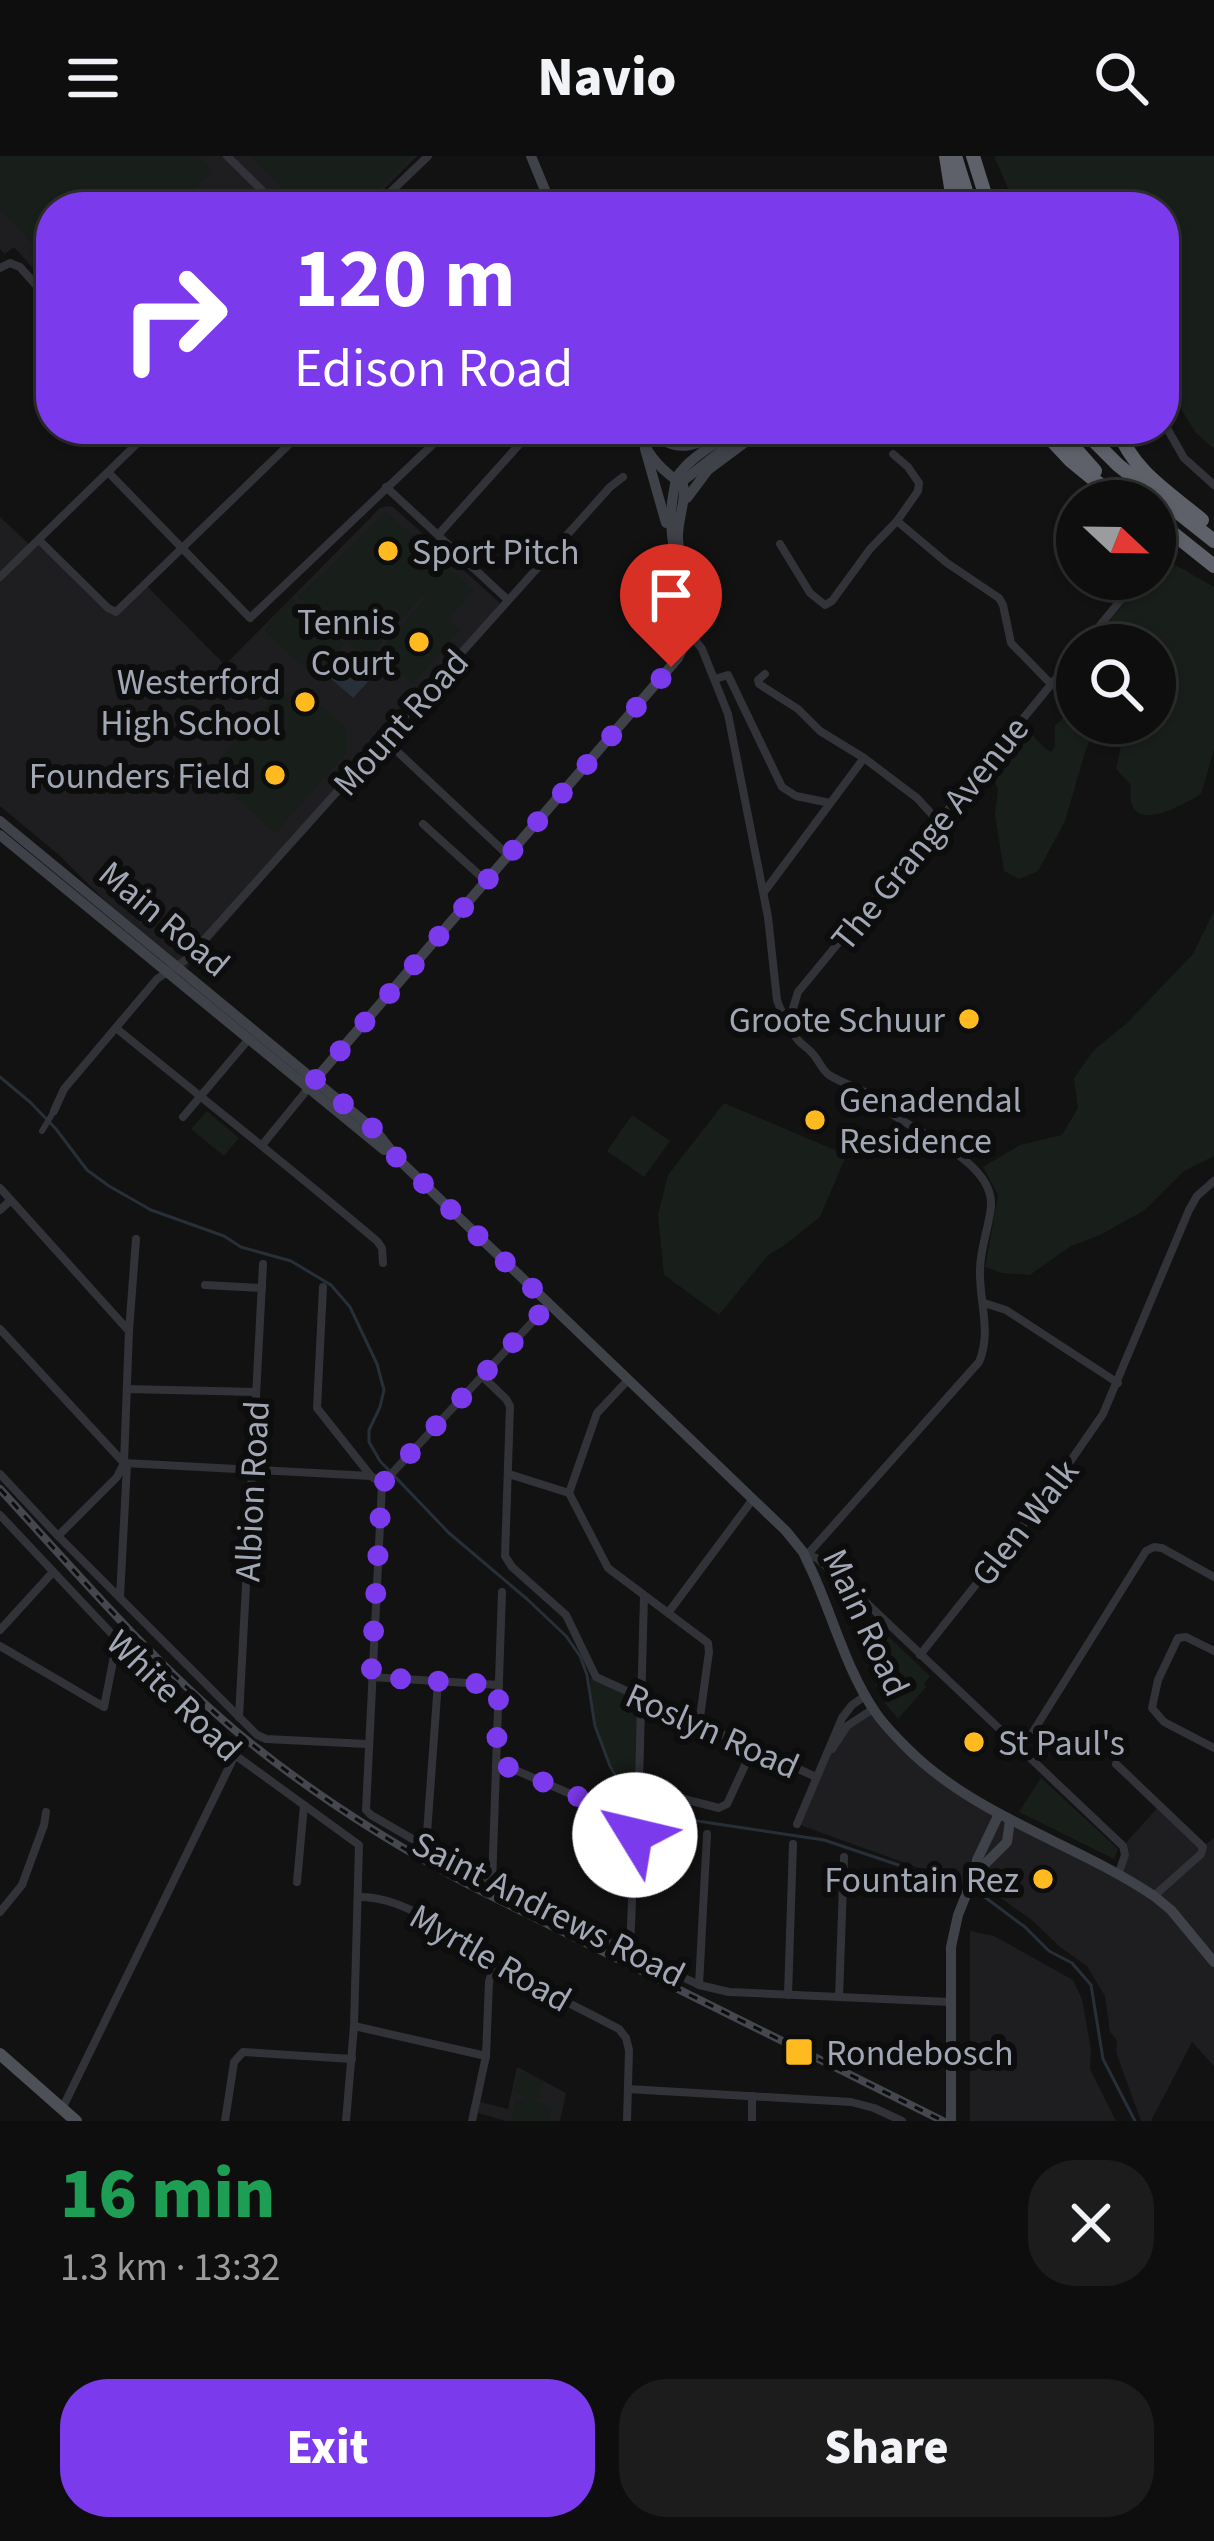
<!DOCTYPE html>
<html lang="en">
<head>
<meta charset="utf-8">
<style>
  :root { --surface:#0e0e0e; --page:#1c1c1c; --text:#f1f3f6; --muted:#9b9c9e; --line:#2e2e2e; --accent:#7c3aed }
  body { margin:0; font-family:"Source Sans 3",sans-serif; background:var(--page); color:var(--text); height:100vh; display:flex; flex-direction:column; font-size:45px; white-space:nowrap }
  * { box-sizing:border-box; margin:0 }
  p { font-size:39px; color:var(--muted) }
  .icon { flex:none; width:66px; height:66px; fill:none; stroke:currentColor; stroke-width:2; stroke-linecap:round; stroke-linejoin:round }
  .map { position:relative; height:1965px; overflow:hidden }
  .details { display:flex; flex-direction:column; background:var(--surface); flex:1 }
  .details>* { flex:none }
  .guide { position:absolute; left:36px; top:36px; width:1143px; height:252px; border-radius:48px; box-shadow:0 3px 9px #0004,0 0 0 3px var(--line); background:#7c3aed; color:#fff; overflow:hidden }
  .needle { width:78px; rotate:112deg }
  .fabs { position:absolute; left:1056px; top:324px; display:grid; gap:24px }
  .fabs a { display:grid; place-items:center; width:120px; height:120px; border-radius:50%; background:var(--surface); box-shadow:0 3px 9px #0004,0 0 0 3px var(--line); font-size:60px }
  .pin { position:absolute; display:grid; place-items:center; width:102px; height:102px; color:#fff; margin:-123px -51px; border-radius:50% 50% 50% 0; rotate:-45deg; box-shadow:0 0 12px #0007 }
  .pin .icon { rotate:45deg }
  .me { position:absolute; width:132px; margin:-66px; rotate:306deg; stroke-linejoin:round; filter:drop-shadow(0 0 9px #0008) }
  .turn { display:flex; align-items:center; gap:42px; height:252px; padding:0 60px; font-size:54px }
  .turn .icon { width:156px; height:156px; stroke-width:2.5 }
  .turn b { display:block; font-size:84px; line-height:102px }
  .round { display:grid; place-items:center; flex:none; width:126px; height:126px; border-radius:48px; background:var(--page) }
  .head { display:flex; align-items:center; justify-content:space-between; height:204px; padding:0 60px }
  h1 { font-size:72px; font-weight:800; line-height:90px; color:#1e9e55 }
  .cta { display:flex; gap:24px; margin-top:auto; padding:24px 60px }
  .cta a { flex:1; height:138px; border-radius:48px; background:var(--accent); color:#fff; font-size:48px; font-weight:800; line-height:138px; text-align:center }
  .cta a+a { background:var(--page); color:var(--text) }
  header { display:flex; justify-content:space-between; align-items:center; height:156px; padding:0 60px; background:var(--surface); font-size:54px; font-weight:800 }
  .map>svg:first-child { display:block }
</style>
</head>
<body>
<header><svg class="icon" aria-label="menu" viewBox="0 0 24 24"><path d="M4 6h16M4 12h16M4 18h16"/></svg>Navio<svg class="icon" aria-label="search" viewBox="0 0 24 24"><circle cx="10" cy="10" r="6"/><path d="M15 15l6 6"/></svg></header>
<div class="map">
<svg width="1214" height="1965" viewBox="0 0 1214 1965">
  <rect width="100%" height="100%" fill="#121213"/>
  <g fill="#1e1d20">
    <path d="M0,0H417L366,51H51V132L14,91L5,98L0,93Z"/>
    <path d="M388,350L393,351L499,446L500,451L185,814L177,816L59,699L0,650V361L31,390L39,384L113,456L146,429L225,509L380,352Z"/>
    <path d="M873,1553L926,1611L1117,1719L1123,1690L1160,1649L1203,1690L1214,1682V1910L1192,1886L1151,1965H1141L1116,1896L1117,1884L1110,1876L1105,1840L1087,1810L1060,1791L1033,1765L1002,1743L986,1725L975,1720L970,1730L955,1725L797,1668L822,1608L842,1576Z"/>
    <path d="M970,1775L994,1780L1073,1824L1082,1843L1091,1894L1090,1913L1116,1965H970Z"/>
    <path d="M517,1911L566,1937L560,1965H506L478,1957L480,1946L508,1953Z"/>
  </g>
  <g fill="#181e19">
    <path d="M0,0H198L212,15L178,51H51V107L0,54Z"/>
    <path d="M251,0H412L361,51H301Z"/>
    <path d="M994,0H1214V293L1196,277L1164,227V51H1016Z"/>
    <path d="M386,356L473,434L449,462L422,440L366,503L298,441Z"/>
    <path d="M1170,406L1214,431V594L1201,638C1177,652 1124,682 1131,629L1116,613L1124,575L1121,567H1155V489H1090L1144,423H1155V410Z"/>
    <path d="M292,442L344,488L315,521L264,474Z"/>
    <path d="M424,444L460,474L413,528L378,497Z"/>
    <path d="M300,533L347,572V596L275,677L230,635L220,603L274,542Z"/>
    <path d="M1077,548V567H1097L1086,593L1065,665L1038,715L1019,723L1004,715L995,659L998,633L989,613L1025,571C1034,579 1041,591 1051,596L1055,591V570Z"/>
    <path d="M1214,755V1000L1184,1015L1145,1054L1100,1079L1071,1090L1030,1119L1002,1117L985,1111L998,1039L983,1011L1020,989L1062,979L1078,952L1074,922L1094,894L1127,867L1193,798Z"/>
    <path d="M724,947L842,997L848,995L852,987L858,991L846,1000L820,1061L782,1091L768,1099L719,1159L664,1119L658,1059L668,1019Z"/>
    <path d="M207,955L239,982L224,1000L191,973Z"/>
    <path d="M632,959L670,985L644,1021L607,995Z"/>
    <path d="M888,1480L930,1520L924,1528L926,1531L898,1563L881,1542L865,1504Z"/>
    <path d="M590,1521L638,1544L635,1641C604,1610 591,1564 590,1521Z"/>
    <path d="M1041,1622L1118,1693L1114,1703L1019,1656Z"/>
    <path d="M522,1916L545,1927L535,1946L551,1951L548,1965H511L516,1943L532,1945L513,1935Z"/>
  </g>
  <path fill="#273038" d="M343,504L368,526L353,542L328,520Z"/>
  <g fill="none" stroke-linecap="round" stroke-linejoin="round">
    <g stroke="#273038" stroke-width="3">
      <path d="M0,921L30,946L56,973L87,1014L109,1030L151,1054L224,1080L241,1091L291,1105L331,1129L350,1151L377,1208L384,1234L380,1251L369,1274V1286L380,1305L449,1377L527,1443L566,1480L580,1500L587,1519L595,1570L610,1610L624,1634L640,1649L664,1660L824,1684L952,1727"/>
      <path d="M982,1739L1025,1771L1049,1795L1072,1807L1091,1829L1103,1903L1135,1965"/>
    </g>
    <path stroke="#323339" stroke-width="6" d="M42,975L54,955"/>
    <g stroke="#323339" stroke-width="8">
      <path d="M227,0L279,51"/>
      <path d="M375,51L428,0"/>
      <path d="M527,51L546,36"/>
      <path d="M0,112L10,107L20,111L51,146"/>
      <path d="M1164,267L1184,302L1214,329"/>
      <path d="M893,298L908,311L919,327L918,335L897,365L947,407L999,442L1003,449L1011,487L1051,528"/>
      <path d="M108,316L250,462L449,273"/>
      <path d="M386,331L508,444"/>
      <path d="M438,379L533,273"/>
      <path d="M39,384L108,452L116,456L305,273"/>
      <path d="M780,388L810,437L825,449L832,445L870,393L897,365"/>
      <path d="M1155,403L1176,380"/>
      <path d="M0,421L152,273"/>
      <path d="M682,476L695,484L702,493L728,558L768,761L777,844C779,851 793,879 798,884C802,889 808,892 812,897C819,904 821,913 829,919C852,933 877,935 892,958C922,979 994,1007 991,1050C989,1072 980,1092 980,1114C979,1146 992,1176 979,1206L808,1398"/>
      <path d="M1084,489L1138,423"/>
      <path d="M765,518L758,524L759,528L798,553L820,575L864,602L917,642L939,666"/>
      <path d="M715,523L728,519L782,631L796,640L830,647"/>
      <path d="M385,584L509,700"/>
      <path d="M423,668L486,725"/>
      <path d="M764,736L864,602"/>
      <path d="M790,862L798,836L1077,497"/>
      <path d="M116,872C203,943 291,1012 377,1085L382,1092L383,1107"/>
      <path d="M54,955L64,933L157,823L187,803L610,331L623,321"/>
      <path d="M183,961L248,884"/>
      <path d="M263,988L307,934"/>
      <path d="M0,1032L128,1174"/>
      <path d="M0,1054L11,1044"/>
      <path d="M205,1129L262,1132"/>
      <path d="M323,1131L317,1252L371,1320"/>
      <path d="M984,1147L1006,1154L1118,1227"/>
      <path d="M549,1148L382,1328L366,1654L371,1659L492,1729L699,1829L729,1836L950,1846"/>
      <path d="M0,1173L124,1307L371,1320L382,1328"/>
      <path d="M482,1220L506,1243L510,1250L505,1400L512,1411L566,1459L596,1521L816,1621"/>
      <path d="M628,1224L597,1257L569,1337L608,1412L708,1487L709,1496L699,1568"/>
      <path d="M127,1233L256,1236"/>
      <path d="M0,1318L58,1380L257,1579L266,1583L367,1588"/>
      <path d="M509,1318L569,1337"/>
      <path d="M0,1359L157,1526L235,1599L359,1689L354,1870L346,1965"/>
      <path d="M58,1380L117,1321L124,1307L129,1175L136,1083"/>
      <path d="M804,1396L818,1403L856,1437L1123,1690L1125,1699L1118,1719"/>
      <path d="M644,1440L639,1626L672,1640L719,1652L727,1648L753,1592"/>
      <path d="M120,1441L127,1309"/>
      <path d="M668,1457L753,1343"/>
      <path d="M0,1474L53,1416"/>
      <path d="M0,1490L104,1551L117,1485"/>
      <path d="M1214,1495L1186,1481L1178,1482L1158,1524L1152,1552L1164,1566L1214,1592"/>
      <path d="M920,1499L1047,1339L1103,1258L1189,1054L1197,1040L1214,1025"/>
      <path d="M371,1521L499,1529"/>
      <path d="M239,1561L263,1108"/>
      <path d="M832,1593L847,1570L873,1553"/>
      <path d="M1021,1595L1146,1395L1154,1391L1162,1392L1214,1421"/>
      <path d="M497,1606L635,1666L630,1796"/>
      <path d="M1116,1608L1203,1691L1201,1698L1155,1739"/>
      <path d="M797,1668L842,1562L852,1549L865,1540"/>
      <path d="M426,1691L438,1526"/>
      <path d="M297,1726L304,1649"/>
      <path d="M492,1728L502,1436"/>
      <path d="M359,1741C412,1740 466,1791 510,1816C546,1836 583,1854 619,1873L626,1882L629,1894L627,1965"/>
      <path d="M0,1756L22,1729L44,1669L46,1656"/>
      <path d="M699,1829L707,1678"/>
      <path d="M788,1839L793,1688"/>
      <path d="M839,1841L844,1701"/>
      <path d="M354,1870L486,1900"/>
      <path d="M628,1933L851,1946L874,1952L902,1965"/>
      <path d="M62,1953L235,1599"/>
      <path d="M225,1965L234,1906L243,1896L352,1903"/>
      <path d="M472,1965L486,1900L489,1826L495,1806"/>
      <path d="M752,1965V1940"/>
    </g>
    <g stroke="#404249" stroke-width="10">
      <path d="M531,0L552,51"/>
      <path d="M638,273C646,296 656,309 676,324"/>
      <path d="M649,273C676,301 697,289 726,274"/>
      <path d="M645,293L666,367"/>
      <path d="M679,324H684L737,283"/>
      <path d="M687,342L708,314L763,273"/>
      <path d="M680,484C691,439 664,390 673,340C674,335 675,325 677,321C689,301 719,286 738,273"/>
      <path d="M0,665L376,975L397,1002L786,1375L803,1396L811,1413C833,1460 846,1514 876,1557C885,1570 896,1581 907,1592C977,1662 1074,1686 1154,1740L1171,1754L1214,1806"/>
      <path d="M0,679L384,994"/>
      <path d="M307,933L678,502C701,460 680,425 678,382C677,360 691,338 679,318"/>
      <path d="M976,1717L1007,1686L1010,1664"/>
      <path d="M951,1965V1791L958,1759L974,1719L977,1704L999,1658"/>
    </g>
    <path stroke="#4e5058" stroke-width="12" d="M0,1898L76,1965"/>
    <g stroke="#5e616a" stroke-width="14">
      <path d="M946,0L954,51"/>
      <path d="M955,0L971,51"/>
      <path d="M973,0L989,51"/>
      <path d="M1041,273L1070,304L1120,345"/>
      <path d="M1058,273L1095,315"/>
      <path d="M1082,273L1118,309L1214,385"/>
      <path d="M1118,273C1132,315 1170,337 1202,364"/>
      <path d="M1155,363L1214,410"/>
    </g>
    <g stroke="#45474e" stroke-width="8">
      <path id="rail" d="M0,1333C76,1416 150,1503 237,1576C308,1635 385,1684 467,1728L943,1965"/>
    </g>
    <use href="#rail" stroke="#0d0d0e" stroke-width="3" stroke-dasharray="9" stroke-linecap="butt"/>
  </g>
  <g fill="none" stroke-linecap="round" stroke-linejoin="round">
    <path stroke="#7c3aed" stroke-width="21" stroke-dasharray="0 37.8" d="M635,1679V1666L631,1663L496,1606L499,1529L371,1521L382,1328L549,1148L397,1002L376,975L315,924L671,511"/>
  </g>
  <g fill="#feba1f" stroke="#0d0d0e" stroke-width="4.5">
    <circle cx="388" cy="395" r="12"/>
    <circle cx="419" cy="486" r="12"/>
    <circle cx="305" cy="546" r="12"/>
    <circle cx="275" cy="619" r="12"/>
    <circle cx="969" cy="863" r="12"/>
    <circle cx="815" cy="964" r="12"/>
    <circle cx="974" cy="1586" r="12"/>
    <circle cx="1043" cy="1723" r="12"/>
    <rect x="784" y="1881" width="30" height="30" rx="6"/>
  </g>
  <g text-anchor="middle" stroke-width="12" stroke-linejoin="round" paint-order="stroke">
    <g font-size="36" fill="#a2a7b5" stroke="#0d0d0e" text-anchor="end">
      <text x="412" y="408" text-anchor="start">Sport Pitch</text>
      <text x="395" y="478">Tennis<tspan x="395" dy="41">Court</tspan></text>
      <text x="281" y="538">Westerford<tspan x="281" dy="41">High School</tspan></text>
      <text x="251" y="632">Founders Field</text>
      <text x="945" y="876">Groote Schuur</text>
      <text x="839" y="956" text-anchor="start">Genadendal<tspan x="839" dy="41">Residence</tspan></text>
      <text x="998" y="1599" text-anchor="start">St Paul's</text>
      <text x="1019" y="1736">Fountain Rez</text>
      <text x="826" y="1909" text-anchor="start">Rondebosch</text>
    </g>
    <g font-size="36" fill="#a2a7b5" stroke="#0d0d0e">
      <text transform="translate(400 566) rotate(-48)" y="13">Mount Road</text>
      <text transform="translate(929 677) rotate(-51)" y="13">The Grange Avenue</text>
      <text transform="translate(165 762) rotate(40)" y="13">Main Road</text>
      <text transform="translate(251 1335) rotate(-87)" y="13">Albion Road</text>
      <text transform="translate(1024 1366) rotate(-52)" y="13">Glen Walk</text>
      <text transform="translate(867 1466) rotate(65)" y="13">Main Road</text>
      <text transform="translate(175 1539) rotate(44)" y="13">White Road</text>
      <text transform="translate(713 1574) rotate(24)" y="13">Roslyn Road</text>
      <text transform="translate(549 1752) rotate(27)" y="13">Saint Andrews Road</text>
      <text transform="translate(491 1801) rotate(30)" y="13">Myrtle Road</text>
    </g>
  </g>
</svg>
<div class="fabs">
<a><svg class="needle" viewBox="-14 -14 28 28"><path d="M0-13l5 13h-10z" fill="#e53935"/><path d="M0 13l5-13h-10z" fill="#9b9c9e"/></svg></a>
<a><svg class="icon" aria-label="search" viewBox="0 0 24 24"><circle cx="10" cy="10" r="6"/><path d="M15 15l6 6"/></svg></a>
</div>
<div class="pin" style="left:671px;top:511px;background:#d93025"><svg class="icon" aria-label="arrive" viewBox="0 0 24 24"><path d="M6 21V4h12l-3 4 3 4H6"/></svg></div>
<svg class="me" style="left:635px;top:1679px" viewBox="-20 -20 40 40"><circle r="19" fill="#fff"/><path d="M0-13L10 11 0 6-10 11z" fill="#7c3aed"/></svg>
<div class="guide">
<div class="turn"><svg class="icon" aria-label="right" viewBox="0 0 24 24"><path d="M7 20v-9h11M14 6l5 5-5 5"/></svg><div><b>120 m</b>Edison Road</div></div>
</div>
</div>
<section class="details">
<div class="head"><div><h1>16 min</h1><p>1.3 km · 13:32</p></div><a class="round"><svg class="icon" aria-label="close" viewBox="0 0 24 24"><path d="M6 6l12 12M18 6L6 18"/></svg></a></div>
<div class="cta"><a>Exit</a><a>Share</a></div>
</section>
</body>
</html>
